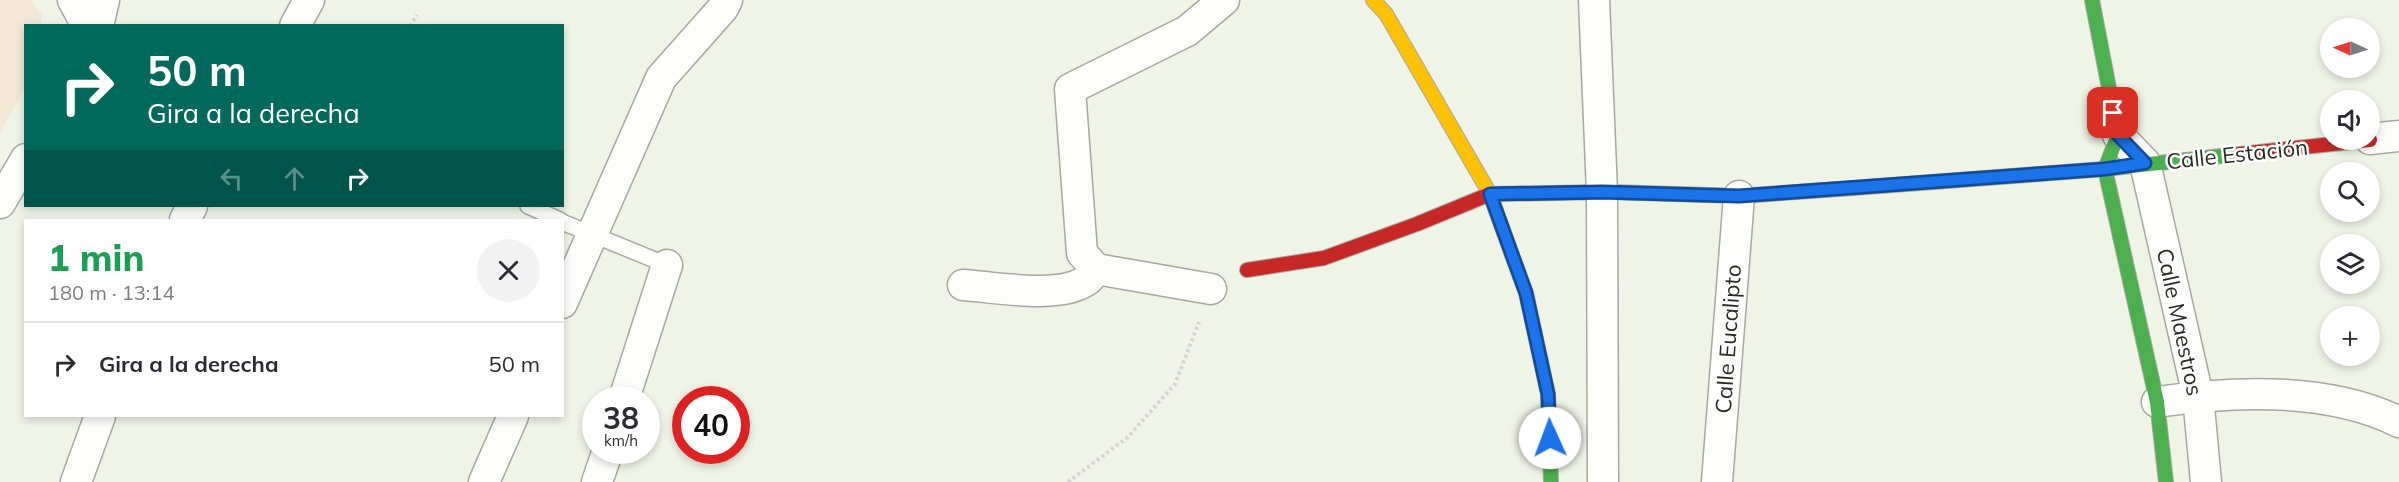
<!DOCTYPE html>
<html lang="es">
<head>
<meta charset="utf-8">
<style>
  :root { --surface:#fff; --page:#f2f2f3; --text:#2b2b33; --muted:#7c7c81; --line:#e1e1e2 }
  body { margin:0; font-family:Mulish,sans-serif; background:var(--page); color:var(--text); height:100vh; display:flex; flex-direction:column; font-size:22px; white-space:nowrap }
  * { box-sizing:border-box; margin:0 }
  p { font-size:20px; color:var(--muted) }
  .icon { flex:none; width:33px; height:33px; fill:none; stroke:currentColor; stroke-width:2; stroke-linecap:round; stroke-linejoin:round }
  .map { position:relative; flex:1; overflow:hidden }
  .drawer { position:absolute; left:24px; top:219px; width:540px; height:198px; display:flex; flex-direction:column; background:var(--surface); border-radius:0px; box-shadow:0 3px 9px #0003 }
  .drawer>* { flex:none }
  .banner { position:absolute; left:24px; top:24px; width:540px; height:183px; border-radius:0px; box-shadow:0 3px 9px #0003; background:#00695c; color:#fff; overflow:hidden }
  .needle { width:39px; rotate:273deg }
  .controls { position:absolute; left:2320px; top:18px; display:grid; gap:12px }
  .controls a { display:grid; place-items:center; width:60px; height:60px; border-radius:50%; background:var(--surface); box-shadow:0 3px 9px #0003; font-size:30px }
  .speed { position:absolute; left:582px; top:386px; display:flex; gap:12px; font-size:30px; font-weight:700; text-align:center }
  .speed>* { display:grid; place-content:center; width:78px; height:78px; border-radius:50%; background:var(--surface); box-shadow:0 3px 9px #0003; line-height:1 }
  .speed small { font-size:15px; font-weight:400 }
  .speed .limit { border:9px solid #d22; background:#fff; color:#111 }
  .pin { position:absolute; display:grid; place-items:center; width:51px; height:51px; color:#fff; margin:-26px; border-radius:12px; box-shadow:0 3px 9px #0006 }
  .me { position:absolute; width:66px; margin:-33px; rotate:358deg; stroke-linejoin:round; filter:drop-shadow(0 0 4px #0008) }
  .turn { display:flex; align-items:center; gap:21px; height:126px; padding:0 24px; font-size:27px }
  .turn .icon { width:78px; height:78px; stroke-width:2.5 }
  .turn b { display:block; font-size:42px; line-height:51px }
  .lanes { display:flex; align-items:center; height:57px; padding:0 24px; background:#0003; justify-content:center; gap:30px; direction:ltr }
  .lanes .off { opacity:.35 }
  .round { display:grid; place-items:center; flex:none; width:63px; height:63px; border-radius:32px; background:var(--page) }
  .headline { display:flex; align-items:center; justify-content:space-between; height:102px; padding:0 24px }
  h1 { font-size:36px; font-weight:800; line-height:45px; color:#1e9e55 }
  ul { padding:0; list-style:none }
  li { display:flex; align-items:center; gap:18px; height:84px; padding:0 24px; border-top:2px solid var(--line) }
  li div { flex:1 }
  li b { display:block; font-size:22px }
  li em { font-style:normal }
  .map>svg:first-child { display:block }
</style>
</head>
<body>
<div class="map">
<svg width="2399" height="482" viewBox="0 0 2399 482">
  <rect width="100%" height="100%" fill="#f0f4e7"/>
  <path fill="#f3e8d6" d="M0,0H32L42,15L41,25L26,26L25,87L0,133Z"/>
  <g fill="none" stroke-linecap="round" stroke-linejoin="round">
    <g stroke="#a6a99f" stroke-width="18">
      <g id="lane">
        <path d="M528,206L560,220"/>
        <path d="M562,222L667,265"/>
      </g>
    </g>
    <g stroke="#a6a99f" stroke-width="33">
      <g id="street">
        <path d="M73,0L87,26"/>
        <path d="M1594,0L1602,192L1603,482"/>
        <path d="M98,26L104,0"/>
        <path d="M295,26L309,0"/>
        <path d="M2118,135L2145,163L2198,396L2206,482"/>
        <path d="M2370,139L2399,136"/>
        <path d="M0,203L26,159"/>
        <path d="M185,220L192,206"/>
        <path d="M963,285C995,287 1060,300 1087,280C1091,278 1093,272 1096,269"/>
        <path d="M1211,289L1096,269L1082,253L1070,89L1187,31L1224,0"/>
        <path d="M562,303L661,78L723,8L727,0"/>
        <path d="M624,399L667,265"/>
        <path d="M2157,402C2233,391 2329,387 2399,422"/>
        <path d="M76,482L100,416"/>
        <path d="M484,482L513,416"/>
        <path d="M597,482L608,450"/>
        <path d="M1717,482L1739,196"/>
      </g>
    </g>
    <g stroke="#a6a99f" stroke-width="16">
      <g id="fast">
        <path d="M2092,0L2118,135L2105,169L2157,402L2166,482"/>
        <path d="M1853,188L2105,169L2240,154"/>
        <path d="M1512,255L1526,293L1548,394L1551,482"/>
      </g>
    </g>
    <g stroke="#a6a99f" stroke-width="16">
      <g id="slow">
        <path d="M1373,0L1386,14L1490,194L1512,255"/>
        <path d="M1609,192L1739,196L1853,188"/>
      </g>
    </g>
    <g stroke="#a6a99f" stroke-width="16">
      <g id="jam">
        <path d="M2240,154L2370,140"/>
        <path d="M1247,270L1324,258L1417,224L1490,194L1609,192"/>
      </g>
    </g>
    <g stroke="#d4d5d1" stroke-width="4" stroke-dasharray="3 3" stroke-linecap="butt">
      <path d="M410,26L417,15"/>
      <path d="M1068,482L1128,437L1175,384L1199,322"/>
    </g>
    <use href="#lane" stroke="#fdfdfb" stroke-width="15"/>
    <use href="#street" stroke="#fdfdfb" stroke-width="30"/>
    <use href="#fast" stroke="#4caf50" stroke-width="14"/>
    <use href="#slow" stroke="#ffc107" stroke-width="14"/>
    <use href="#jam" stroke="#c62828" stroke-width="14"/>
  </g>
  <g fill="none" stroke-linecap="round" stroke-linejoin="round">
    <g stroke="#114b97" stroke-width="15">
      <path id="route" d="M1550,438L1548,394L1526,293L1490,194L1602,192L1739,196L2105,169L2145,163L2118,135L2113,113"/>
    </g>
    <use href="#route" stroke="#1a73e8" stroke-width="10"/>
  </g>
  <g text-anchor="middle" stroke-width="5" stroke-linejoin="round" paint-order="stroke">
    <g font-size="22" fill="#292c23" stroke="#fff">
      <text transform="translate(2237 154) rotate(-6)" y="8">Calle Estación</text>
      <text transform="translate(2180 322) rotate(78)" y="8">Calle Maestros</text>
      <text transform="translate(1728 339) rotate(-86)" y="8">Calle Eucalipto</text>
    </g>
  </g>
</svg>
<div class="controls">
<a><svg class="needle" viewBox="-14 -14 28 28"><path d="M0-13l5 13h-10z" fill="#e53935"/><path d="M0 13l5-13h-10z" fill="#7c7c81"/></svg></a>
<a><svg class="icon" aria-label="sound" viewBox="0 0 24 24"><path d="M4 9h4l5-4v14l-5-4H4zM17 9q2 3 0 6"/></svg></a>
<a><svg class="icon" aria-label="search" viewBox="0 0 24 24"><circle cx="10" cy="10" r="6"/><path d="M15 15l6 6"/></svg></a>
<a><svg class="icon" aria-label="layers" viewBox="0 0 24 24"><path d="M12 4l9 5-9 5-9-5zM3 14l9 5 9-5"/></svg></a>
<a>+</a>
</div>
<div class="speed"><div>38<small>km/h</small></div><div class="limit">40</div></div>
<div class="pin" style="left:2113px;top:113px;background:#d93025"><svg class="icon" aria-label="arrive" viewBox="0 0 24 24"><path d="M6 21V4h12l-3 4 3 4H6"/></svg></div>
<svg class="me" style="left:1550px;top:438px" viewBox="-20 -20 40 40"><circle r="19" fill="#fff"/><path d="M0-13L10 11 0 6-10 11z" fill="#1a73e8"/></svg>
<div class="banner">
<div class="turn"><svg class="icon" aria-label="right" viewBox="0 0 24 24"><path d="M7 20v-9h11M14 6l5 5-5 5"/></svg><div><b>50 m</b>Gira a la derecha</div></div>
<div class="lanes"><svg class="icon off" aria-label="left" viewBox="0 0 24 24"><path d="M17 20v-9H6M10 6l-5 5 5 5"/></svg><svg class="icon off" aria-label="ahead" viewBox="0 0 24 24"><path d="M12 20V5M6 11l6-6 6 6"/></svg><svg class="icon" aria-label="right" viewBox="0 0 24 24"><path d="M7 20v-9h11M14 6l5 5-5 5"/></svg></div>
</div>
<section class="drawer">
<div class="headline"><div><h1>1 min</h1><p>180 m · 13:14</p></div><a class="round"><svg class="icon" aria-label="close" viewBox="0 0 24 24"><path d="M6 6l12 12M18 6L6 18"/></svg></a></div>
<ul>
<li><svg class="icon" aria-label="right" viewBox="0 0 24 24"><path d="M7 20v-9h11M14 6l5 5-5 5"/></svg><div><b>Gira a la derecha</b></div><em>50 m</em></li>
</ul>
</section>
</div>
</body>
</html>
